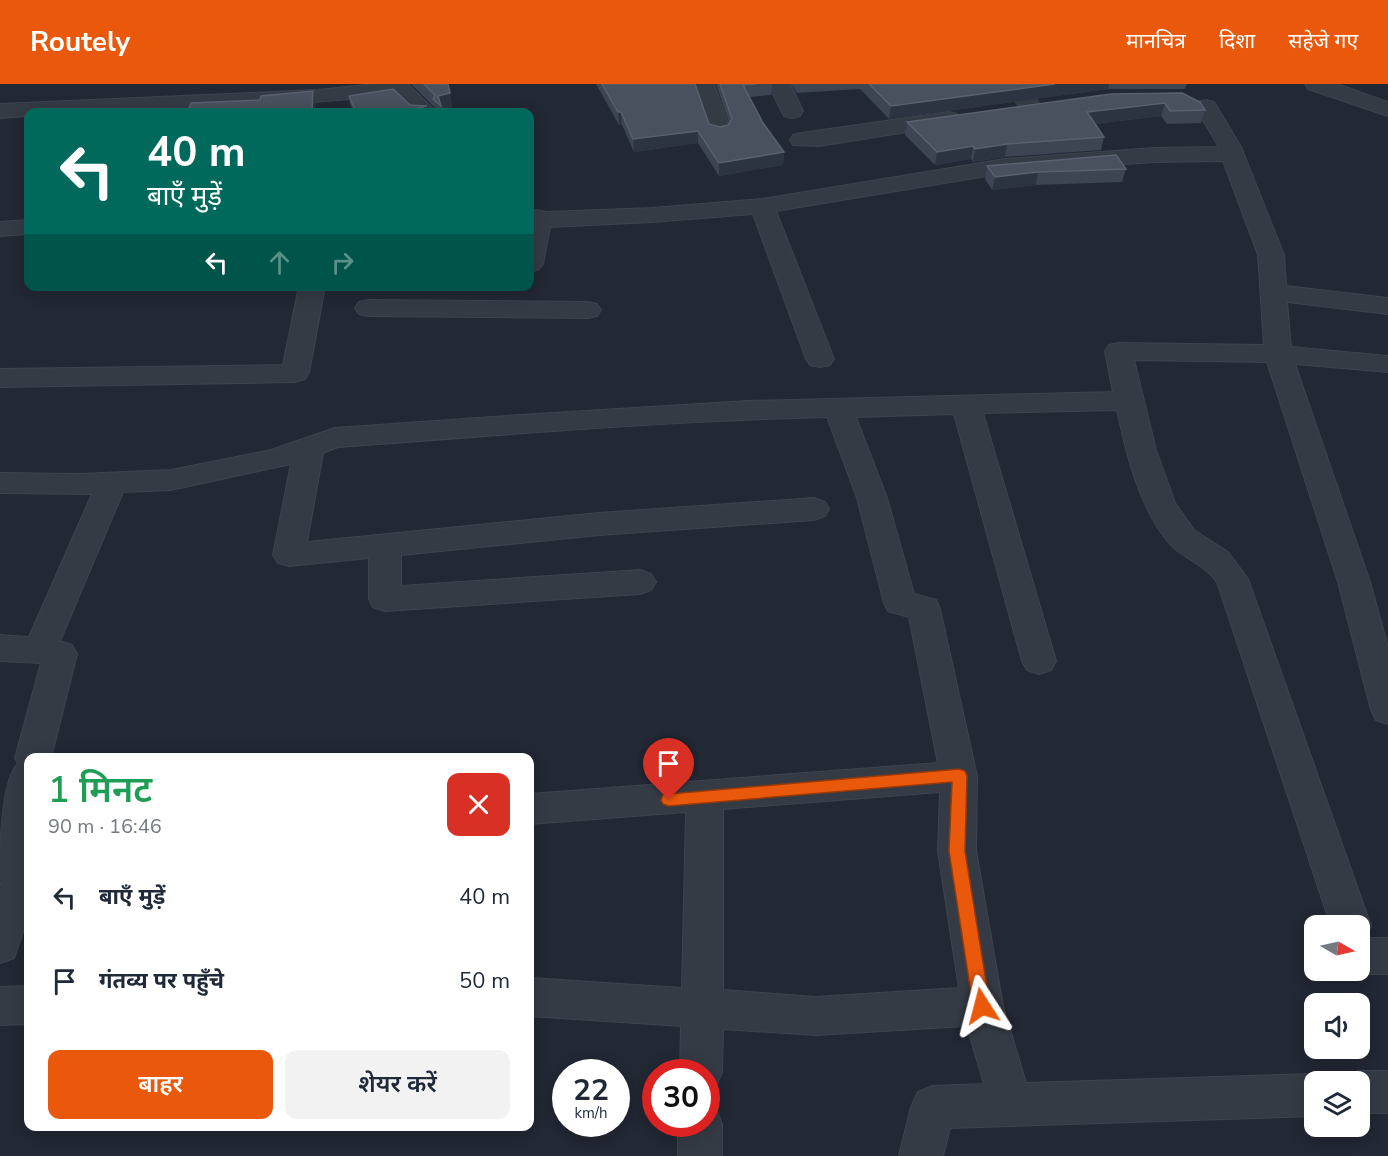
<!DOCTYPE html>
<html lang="hi">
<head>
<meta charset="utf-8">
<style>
  :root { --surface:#fff; --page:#f2f2f3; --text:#1f2937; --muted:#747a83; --accent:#ea580c }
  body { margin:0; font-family:"Nunito Sans","Noto Sans Devanagari",sans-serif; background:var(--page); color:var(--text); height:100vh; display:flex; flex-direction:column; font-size:22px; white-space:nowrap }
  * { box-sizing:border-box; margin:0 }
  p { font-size:20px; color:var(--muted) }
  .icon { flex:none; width:33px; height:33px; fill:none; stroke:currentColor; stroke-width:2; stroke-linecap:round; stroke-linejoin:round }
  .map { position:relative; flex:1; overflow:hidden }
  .drawer { position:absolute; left:24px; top:669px; width:510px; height:378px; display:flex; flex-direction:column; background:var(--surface); border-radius:12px; box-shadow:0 3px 15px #0003 }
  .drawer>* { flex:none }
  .top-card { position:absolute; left:24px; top:24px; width:510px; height:183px; border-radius:12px; box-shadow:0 3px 15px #0003; background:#00695c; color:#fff; overflow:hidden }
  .needle { width:39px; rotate:99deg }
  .buttons { position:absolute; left:1304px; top:831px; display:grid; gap:12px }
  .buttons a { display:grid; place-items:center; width:66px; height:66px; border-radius:12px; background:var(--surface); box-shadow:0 3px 15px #0003; font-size:30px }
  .speed { position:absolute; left:552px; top:975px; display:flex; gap:12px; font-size:30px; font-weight:700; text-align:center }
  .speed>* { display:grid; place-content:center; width:78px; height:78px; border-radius:50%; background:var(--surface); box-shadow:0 3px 15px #0003; line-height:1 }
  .speed small { font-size:15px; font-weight:400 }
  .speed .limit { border:9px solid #d22; background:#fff; color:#111 }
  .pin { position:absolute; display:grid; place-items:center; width:51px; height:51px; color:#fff; margin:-62px -26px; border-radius:50% 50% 50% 0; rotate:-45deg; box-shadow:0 0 6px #0007 }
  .pin .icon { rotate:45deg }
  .me { position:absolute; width:66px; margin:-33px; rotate:351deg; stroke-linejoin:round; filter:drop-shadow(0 0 4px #0008) }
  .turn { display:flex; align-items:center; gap:21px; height:126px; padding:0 24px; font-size:27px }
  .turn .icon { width:78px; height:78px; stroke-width:2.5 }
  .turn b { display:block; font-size:42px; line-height:51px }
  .lanes { display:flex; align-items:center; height:57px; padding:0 24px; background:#0003; justify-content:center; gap:30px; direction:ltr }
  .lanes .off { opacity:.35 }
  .round { display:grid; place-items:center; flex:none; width:63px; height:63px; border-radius:12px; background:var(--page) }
  .headline { display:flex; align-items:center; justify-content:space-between; height:102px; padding:0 24px }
  h1 { font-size:36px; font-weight:600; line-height:45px; color:#1e9e55 }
  .cta { display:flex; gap:12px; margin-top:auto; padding:12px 24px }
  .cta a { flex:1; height:69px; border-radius:12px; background:var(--accent); color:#fff; font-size:24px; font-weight:600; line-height:69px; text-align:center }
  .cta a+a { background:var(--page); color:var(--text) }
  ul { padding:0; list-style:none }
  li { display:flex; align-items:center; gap:18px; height:84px; padding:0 24px }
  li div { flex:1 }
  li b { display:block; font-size:22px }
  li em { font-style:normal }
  header { display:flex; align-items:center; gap:36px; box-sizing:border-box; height:84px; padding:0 30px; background:var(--accent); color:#fff }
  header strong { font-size:28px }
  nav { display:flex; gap:33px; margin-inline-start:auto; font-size:21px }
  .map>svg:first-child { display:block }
</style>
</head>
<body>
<header>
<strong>Routely</strong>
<nav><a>मानचित्र</a><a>दिशा</a><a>सहेजे गए</a></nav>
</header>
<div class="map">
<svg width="1388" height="1072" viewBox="0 0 1388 1072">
  <rect width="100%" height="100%" fill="#222834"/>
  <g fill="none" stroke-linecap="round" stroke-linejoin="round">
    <g stroke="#3e444e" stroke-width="2">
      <g id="street">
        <path d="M375,0H408L436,28H413L395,11C273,23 151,28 28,28V32L0,34V20L318,6Z"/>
        <path d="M692,0H714L730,46L727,51L719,53L711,51L708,46Z"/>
        <path d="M768,0H790L803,27L800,32L792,34L784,32Z"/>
        <path d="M1005,0H1027L1041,23L1038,28L1030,30L1022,28Z"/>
        <path d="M1305,0H1337L1388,18V32L1308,5Z"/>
        <path d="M1206,16L1214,18L1241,63L1284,171L1286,202L1388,214V230L1287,218L1291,263L1388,272V288L1295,280L1370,498L1388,563V640L1376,636L1371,626L1338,498L1267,278L1134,276L1156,366L1175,419L1194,446L1228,468L1248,495L1371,842L1365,854H1388V890H1359L1349,886H1359V842H1331L1217,498C1202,478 1184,475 1170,460C1139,424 1127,372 1117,326L983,329L1056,577L1051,586L1039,590L1027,586L1022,577L954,330L856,333L887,414L914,510L936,516L940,525L977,692L976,767L1003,922L1026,999L1314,990L1330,998H1314V1032L950,1044L943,1072H899L911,1023L918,1008L933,1002L984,1000L967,942L816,951L723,945L722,988L716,1003L706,1006V988H680L681,942L530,932V894L682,904L686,728L530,740V710L938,679L909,533L888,527L884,519L857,414L827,333C664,337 501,351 338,363L323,369L307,458L599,429L814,414L825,418L829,425L825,432L814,436L599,451L401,471V502L640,486L651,490L656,498L651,506L640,510L385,527L373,523L369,515V474L289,482L278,479L273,471L291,380L171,406L123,408L60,557L72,561L77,570L51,674H28V762L26,771L28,772V834L14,874L0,879V802L2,796L0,795C0,769 0,696 18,680L15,674L41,579L0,577V551L29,553L92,410L0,409V389L80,390L171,386L271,366L335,344L520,331L747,317L1113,308L1105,267L1109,261L1119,259L1264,261L1258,171L1223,77L1154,78L1005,89L776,127L834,275L830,281L820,283L810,281L806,275L753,130L652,138L550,143L543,180L539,185L530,188V125L547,128L652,124L762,115L1005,75L1154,64L1219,63L1195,23L1198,18ZM940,708L938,767L959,904L816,913L723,906V725Z"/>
        <path d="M949,28L957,30L960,35L957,40L819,62L793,61L790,56L793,51L801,49Z"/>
        <path d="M28,136V150L0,152V138Z"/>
        <path d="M299,202H325L309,289L305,295L295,298L0,303V285L283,281Z"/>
        <path d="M368,216L588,218L597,220L601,226L597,232L588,234L368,232L359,230L355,224L359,218Z"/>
        <path d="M28,902V940L0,941V903Z"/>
        <path d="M1359,987H1388V1029H1359V998H1342L1344,993Z"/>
        <path d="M706,1021L716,1025L722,1040V1072H678V1040H706Z"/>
      </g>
    </g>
    <use href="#street" fill="#353b45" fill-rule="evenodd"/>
  </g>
  <g fill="#3d4452">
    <path d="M411,0H448L452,24L442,27V28H435V24Z"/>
    <path d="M596,0H695L709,40L720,43L728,41L729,39L716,0H772L771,11L749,13L763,39L784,68L783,81L719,92L698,59L634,68L622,41H619Z"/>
    <path d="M791,0H1187L1185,5H1108L889,35L860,5L797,9Z"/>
    <path d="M1111,10L1205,26L1201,39L1167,40L1161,32L1095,40L1104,53L1101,66L1005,73L973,78L971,75L935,81L905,51L907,38Z"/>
    <path d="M349,12L410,21L428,28H354L350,20Z"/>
    <path d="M987,82L1126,85L1122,98L1036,101L992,106L985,95Z"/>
  </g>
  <g fill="#2d3441">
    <path d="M1055,0H1109L1108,5L889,35L891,22Z"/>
    <path d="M313,7L316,24V28H312Z"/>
    <path d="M450,9L452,24L442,27L438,12Z"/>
    <path d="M1165,19L1161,32L1084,41L1087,28Z"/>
    <path d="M427,22L428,28H402Z"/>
    <path d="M618,28H621L622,41H619Z"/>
    <path d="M698,47V59L634,68L633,55Z"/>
    <path d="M1007,60L1005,73L973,78L975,65Z"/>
    <path d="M973,62L971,75L935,81L937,68Z"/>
    <path d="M784,68L783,81L719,92V79Z"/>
    <path d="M1038,88L1036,101L992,106L995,93Z"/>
  </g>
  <g fill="#49515e" stroke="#59606e" stroke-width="1.5">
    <path d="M424,0H448L450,9L438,12L441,22L433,15L435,11Z"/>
    <path d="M602,0H695L709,40L720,43L728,41L732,35L720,0H756L743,1L763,39L784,68L719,79L698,47L633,55L621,28H618Z"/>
    <path d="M869,0H1055L891,22Z"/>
    <path d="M393,5L410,21L427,22L402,28H356L349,12Z"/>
    <path d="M313,7L312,28H188L191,19L260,16L261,12Z"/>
    <path d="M1182,9L1200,18L1205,26L1170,27L1165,19L1087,28L1104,53L1007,60L975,65L973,62L937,68L907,38L1111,10Z"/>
    <path d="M1116,71L1126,85L1038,88L995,93L987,82Z"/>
  </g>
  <path fill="#ea580c" stroke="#983908" stroke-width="1.5" d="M959,685L965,687L967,692L965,767L990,922L988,928L982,930L976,928L973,922L949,767L952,698L669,722L663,720L661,716L663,711L669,710Z"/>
</svg>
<div class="buttons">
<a><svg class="needle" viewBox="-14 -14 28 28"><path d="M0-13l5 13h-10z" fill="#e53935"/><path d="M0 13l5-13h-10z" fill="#747a83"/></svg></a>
<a><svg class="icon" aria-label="sound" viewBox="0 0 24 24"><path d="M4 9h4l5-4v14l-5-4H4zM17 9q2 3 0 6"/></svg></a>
<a><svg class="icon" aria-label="layers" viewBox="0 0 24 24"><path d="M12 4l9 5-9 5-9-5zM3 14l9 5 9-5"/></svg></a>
</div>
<div class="speed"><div>22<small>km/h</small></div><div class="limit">30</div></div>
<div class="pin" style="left:669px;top:716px;background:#d93025"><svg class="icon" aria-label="arrive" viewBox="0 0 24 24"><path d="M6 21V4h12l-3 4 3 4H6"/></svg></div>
<svg class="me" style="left:982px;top:922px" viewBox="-20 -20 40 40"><path d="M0-17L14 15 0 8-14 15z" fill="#ea580c" stroke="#fff" stroke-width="4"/></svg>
<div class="top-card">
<div class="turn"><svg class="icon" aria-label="left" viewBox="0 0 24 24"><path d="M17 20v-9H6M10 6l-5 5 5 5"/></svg><div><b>40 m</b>बाएँ मुड़ें</div></div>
<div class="lanes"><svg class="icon" aria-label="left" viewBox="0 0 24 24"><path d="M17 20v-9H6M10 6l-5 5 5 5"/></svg><svg class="icon off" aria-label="ahead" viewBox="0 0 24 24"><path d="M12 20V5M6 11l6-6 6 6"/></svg><svg class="icon off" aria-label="right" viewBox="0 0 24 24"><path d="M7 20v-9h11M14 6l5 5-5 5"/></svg></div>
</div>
<section class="drawer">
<div class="headline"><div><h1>1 मिनट</h1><p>90 m · 16:46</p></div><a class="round" style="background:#d93025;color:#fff"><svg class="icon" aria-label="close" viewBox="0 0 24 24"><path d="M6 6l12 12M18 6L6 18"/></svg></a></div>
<ul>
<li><svg class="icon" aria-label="left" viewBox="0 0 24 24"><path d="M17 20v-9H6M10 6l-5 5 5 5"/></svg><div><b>बाएँ मुड़ें</b></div><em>40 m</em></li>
<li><svg class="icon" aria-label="arrive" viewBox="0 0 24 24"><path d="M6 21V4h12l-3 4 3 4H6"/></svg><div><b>गंतव्य पर पहुँचे</b></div><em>50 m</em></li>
</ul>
<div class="cta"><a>बाहर</a><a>शेयर करें</a></div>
</section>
</div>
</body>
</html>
